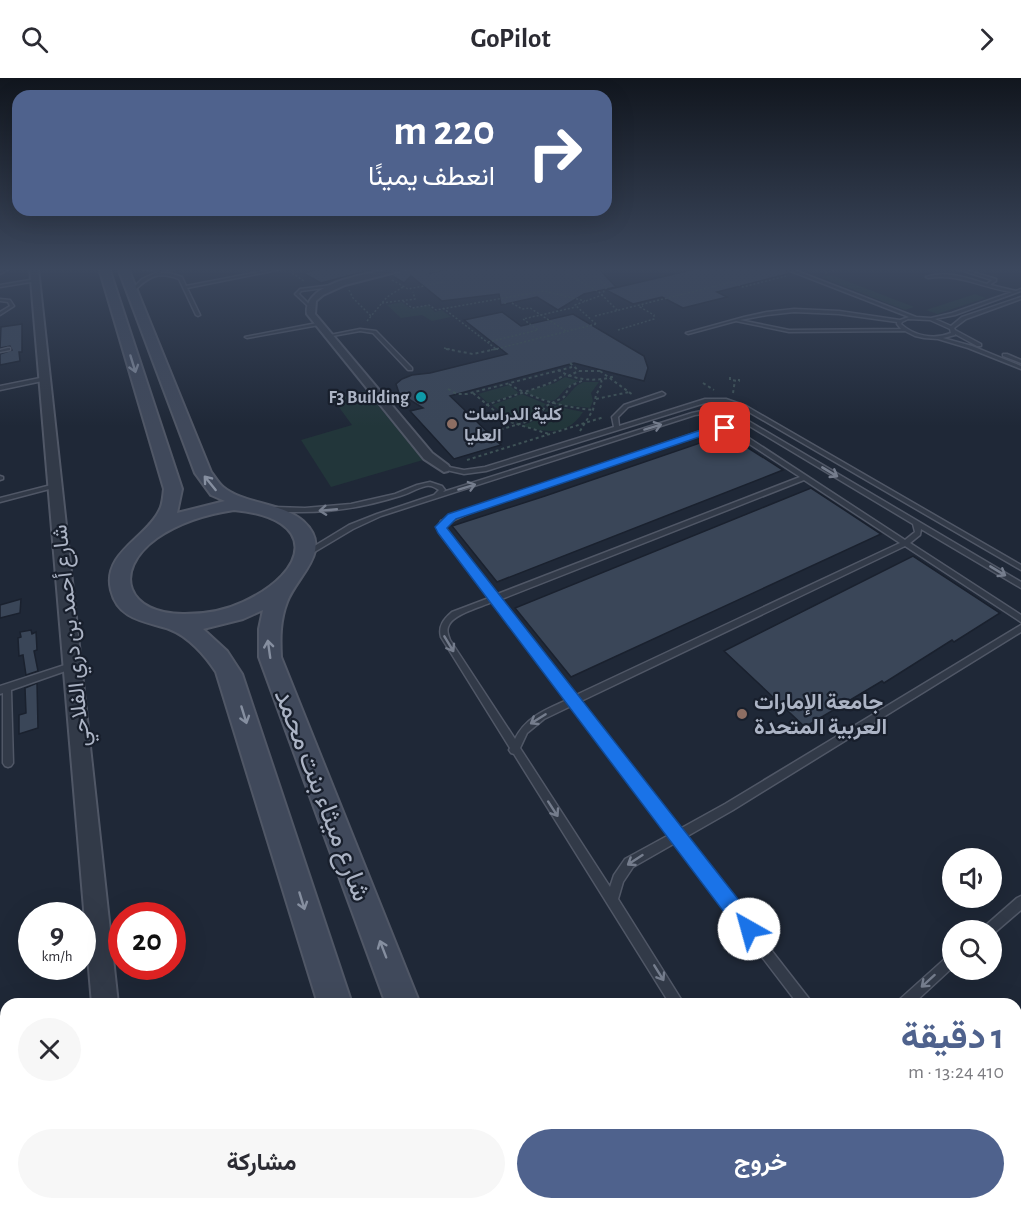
<!DOCTYPE html>
<html lang="ar">
<head>
<meta charset="utf-8">
<style>
  :root { --surface:#fff; --page:#f7f7f7; --text:#2b2b33; --muted:#7c7c81; --accent:#4f628d }
  body { margin:0; font-family:"Alegreya Sans",Vazirmatn,sans-serif; background:var(--page); color:var(--text); direction:rtl; height:100vh; display:flex; flex-direction:column; font-size:22px; white-space:nowrap }
  * { box-sizing:border-box; margin:0 }
  p { font-size:20px; color:var(--muted) }
  .icon { flex:none; width:33px; height:33px; fill:none; stroke:currentColor; stroke-width:2; stroke-linecap:round; stroke-linejoin:round }
  .map { position:relative; flex:1; overflow:hidden; direction:ltr }
  .drawer { position:absolute; left:0px; top:920px; width:1022px; height:212px; display:flex; flex-direction:column; background:var(--surface); border-radius:18px 18px 0 0; box-shadow:0 6px 24px #0002; direction:rtl }
  .drawer>* { flex:none }
  .banner { position:absolute; left:12px; top:12px; width:600px; height:126px; border-radius:18px; box-shadow:0 6px 24px #0002; direction:rtl; background:#4f628d; color:#fff; overflow:hidden }
  .controls { position:absolute; left:942px; top:770px; display:grid; gap:12px }
  .controls a { display:grid; place-items:center; width:60px; height:60px; border-radius:50%; background:var(--surface); box-shadow:0 6px 24px #0002; font-size:30px }
  .speed { position:absolute; left:18px; top:824px; display:flex; gap:12px; font-size:30px; font-weight:700; text-align:center }
  .speed>* { display:grid; place-content:center; width:78px; height:78px; border-radius:50%; background:var(--surface); box-shadow:0 6px 24px #0002; line-height:1 }
  .speed small { font-size:15px; font-weight:400 }
  .speed .limit { border:9px solid #d22; background:#fff; color:#111 }
  .pin { position:absolute; display:grid; place-items:center; width:51px; height:51px; color:#fff; margin:-26px; border-radius:12px; box-shadow:0 3px 9px #0006 }
  .me { position:absolute; width:66px; margin:-33px; rotate:322deg; stroke-linejoin:round; filter:drop-shadow(0 0 4px #0008) }
  .turn { display:flex; align-items:center; gap:21px; height:126px; padding:0 18px; font-size:27px }
  .turn .icon { width:78px; height:78px; stroke-width:2.5 }
  .turn b { display:block; font-size:42px; line-height:51px }
  .round { display:grid; place-items:center; flex:none; width:63px; height:63px; border-radius:32px; background:var(--page) }
  .overview { display:flex; align-items:center; justify-content:space-between; height:102px; padding:0 18px }
  h1 { font-size:36px; font-weight:700; line-height:45px; color:var(--accent) }
  .action { display:flex; gap:12px; margin-top:auto; padding:12px 18px }
  .action a { flex:1; height:69px; border-radius:36px; background:var(--accent); color:#fff; font-size:24px; font-weight:700; line-height:69px; text-align:center }
  .action a+a { background:var(--page); color:var(--text) }
  header { display:flex; justify-content:space-between; align-items:center; height:78px; padding:0 18px; background:var(--surface); font-size:27px; font-weight:700 }
  .map>svg:first-child { display:block }
</style>
</head>
<body>
<header><svg class="icon" aria-label="forward" viewBox="0 0 24 24"><path d="M9 5l7 7-7 7"/></svg>GoPilot<svg class="icon" aria-label="search" viewBox="0 0 24 24"><circle cx="10" cy="10" r="6"/><path d="M15 15l6 6"/></svg></header>
<div class="map">
<svg width="1021" height="1130" viewBox="0 0 1021 1130">
  <rect width="100%" height="100%" fill="#1f2837"/>
  <g fill="#22363a">
    <path d="M831,197L914,229L905,232L821,199Z"/>
    <path d="M975,216L986,220L937,236L926,232Z"/>
    <path d="M402,224L411,231L428,227L435,234L442,232L451,239L432,243L422,237L401,240L387,227Z"/>
    <path d="M565,299L579,303C549,315 568,334 525,314L555,305Z"/>
    <path d="M584,304H599L591,315L593,323L590,330L555,326C570,321 571,308 584,304Z"/>
    <path d="M509,307L519,315L488,325L478,316Z"/>
    <path d="M366,313L423,382L331,409L301,362L352,347L333,321Z"/>
    <path d="M522,316L546,326L532,340L517,345L492,327Z"/>
    <path d="M550,327L583,334C567,359 547,354 521,348L539,341Z"/>
  </g>
  <g fill="#3a4658" stroke="#1a212e" stroke-width="1.5">
    <path d="M322,190H363V194L321,205L303,195Z"/>
    <path d="M413,190H430V195L454,190L457,192L470,190H598L616,209L584,216L558,232L537,219L501,227L499,216L442,223L411,198L404,205L391,197Z"/>
    <path d="M700,190H787L786,193L791,195L717,214L727,219L683,230L662,219L633,226L606,212Z"/>
    <path d="M502,234L521,248L573,236L644,278L648,290L644,303L574,285L450,318L501,367L454,381L410,333L423,330L399,315L396,306L402,301L412,297L430,295L507,276L464,242Z"/>
    <path d="M22,246V274H19L20,283L0,287V276L12,272L10,268L0,270L1,249Z"/>
    <path d="M726,356L783,392L497,504L452,448L545,418Z"/>
    <path d="M811,410L881,456L571,599L515,530Z"/>
    <path d="M913,478L1000,535L954,564L952,562L884,605L882,603L805,649L724,573Z"/>
    <path d="M21,521L20,535L0,540V527Z"/>
    <path d="M31,552L32,556L36,554L37,572L34,573L38,593L26,597L23,577L19,578L18,560L21,559L20,554Z"/>
    <path d="M37,605L38,650L19,656V637L26,635L25,610Z"/>
  </g>
  <g fill="none" stroke-linecap="round" stroke-linejoin="round">
    <g stroke="#505766" stroke-width="3">
      <g id="service">
        <path d="M7,190H11L0,196V193Z"/>
        <path d="M132,190H179L160,193L161,195H169L182,199L186,208L280,190H287L187,210L200,237L198,238L196,237L179,201C158,193 149,198 133,214H131V212L142,201L160,193Z"/>
        <path d="M789,190L916,239L931,240L952,235L1012,214C982,210 959,195 928,200L926,199C946,192 967,200 987,206L992,202L954,190H959L996,201V203L991,206V207L1016,213L1021,211V213L955,237L935,241L951,248L962,239L1021,219V221L966,241L954,250L955,252L981,266V268H977L955,256V257L943,260L972,268L1021,288V291L968,270L938,261L924,260L915,258L905,253L789,254L736,243L688,256L686,255L744,239L767,234L794,231L839,233L900,242L909,239L788,192ZM794,234L839,236L897,244V246L901,251L789,252L740,242L767,237ZM908,241L930,242L950,251L951,255C934,262 914,258 901,246L902,244Z"/>
        <path d="M36,201L37,203L0,209V207Z"/>
        <path d="M340,206L339,208L301,213L299,216L311,228L310,230L295,216L300,211Z"/>
        <path d="M0,221L10,222L14,228L0,237V234L10,228L8,224L0,223Z"/>
        <path d="M317,245L319,246V247L247,260L245,259Z"/>
        <path d="M360,251L376,253L412,290V292H408L373,255L360,253L327,259L325,258Z"/>
        <path d="M8,270H10V272L0,274V272Z"/>
        <path d="M1003,276H1007L1021,282V285L1003,278Z"/>
        <path d="M45,299L47,300V302L0,312V308Z"/>
        <path d="M662,314L665,316L664,317L628,329L618,339L619,348L705,321H726L746,328L1021,487V492L742,330L726,325H705L486,393L464,396L442,391L441,390L444,388L464,392L485,389L614,349L612,339L624,327Z"/>
        <path d="M706,332L725,334L745,341L1021,504V510L921,451L920,457L910,465L1021,537V544L905,468L579,624L678,752L725,726L1021,547V554L733,732L684,760L810,922L812,926H798L675,765L633,789L623,804L618,821L684,926H670L514,676L511,675L509,672L510,670L441,559C438,548 444,541 452,534L489,520L442,458L438,449L441,443L472,430L716,348L735,351L905,462L915,454L913,446L741,343C726,336 711,334 695,337L381,438L353,451L306,479L302,477L303,475L349,447L377,436L434,417L439,412C434,409 431,407 426,408C417,410 408,416 400,418C365,429 329,435 293,434C286,434 277,434 271,431L274,429L305,430L351,426L395,416L417,407L430,404L442,408L445,412L443,414L692,335ZM716,352L731,354L800,399L495,517L447,455L444,449L446,446L476,432ZM804,402L900,465L574,618L499,522ZM492,524L567,622C545,632 526,639 515,661L450,562C448,557 446,552 449,547C454,536 481,529 492,524ZM571,628L669,757L625,781L614,797L610,809L520,670L527,655L544,641Z"/>
        <path d="M0,398L3,399V401L0,402Z"/>
        <path d="M55,406L57,407V409L0,424V420Z"/>
        <path d="M74,584L77,585L78,587L77,589L11,612L13,685L11,688L8,689L5,688L3,685V615L0,616V608Z"/>
        <path d="M1021,818V832L993,856L992,857V852H983L985,848L1017,820Z"/>
        <path d="M952,876V890L913,926H897L899,922L948,878Z"/>
        <path d="M1021,954V968L1016,971V956Z"/>
        <path d="M6,997V1011L0,1014V1000Z"/>
        <path d="M798,1125H813L816,1130H800Z"/>
        <path d="M853,1125H869L872,1130H855Z"/>
        <path d="M936,1125H950V1130H934Z"/>
      </g>
    </g>
    <g stroke="#505766" stroke-width="4">
      <g id="minor">
        <path d="M30,190H38L118,926H92Z"/>
        <path d="M397,190H411L345,207L323,217L316,223L315,236L432,375L448,387L450,390L448,393L444,394L424,381L307,236C303,203 373,195 397,190Z"/>
        <rect x="110" y="1125" width="30" height="5"/>
      </g>
    </g>
    <g stroke="#505766" stroke-width="4">
      <g id="secondary">
        <path d="M99,190H109L182,411L177,435L225,423L211,417L195,395L118,190H128L211,394C215,399 218,405 223,409C243,426 281,424 303,443C335,472 297,497 287,524C280,542 280,560 281,579L420,926H386L259,579V551L263,532L243,541L203,551L227,573L242,596L352,926H318L216,594C205,577 188,558 169,551C145,543 118,542 111,512C102,475 146,460 159,433C163,427 163,418 164,411ZM234,432C320,440 309,494 243,524C224,533 205,536 185,536C128,537 110,494 157,460C180,444 207,436 234,432Z"/>
        <path d="M379,1125H419L420,1130H380Z"/>
        <path d="M458,1125H498L500,1130H460Z"/>
      </g>
    </g>
    <g stroke="#3e5256" stroke-width="1.5" stroke-dasharray="2 2" stroke-linecap="butt">
      <path d="M557,190L599,214L618,233"/>
      <path d="M292,195L304,203"/>
      <path d="M825,195L843,190"/>
      <path d="M414,197L451,190"/>
      <path d="M595,198L607,209"/>
      <path d="M392,202L408,211L444,204"/>
      <path d="M349,212L353,220L371,238"/>
      <path d="M403,223L412,230L429,227L436,232L544,213L585,223"/>
      <path d="M382,225L415,221L413,214"/>
      <path d="M504,225H507"/>
      <path d="M512,225L522,231L530,230L566,253"/>
      <path d="M443,230L496,271L596,246"/>
      <path d="M595,238L732,204L743,209L786,198"/>
      <path d="M367,243L387,219L403,209"/>
      <path d="M596,246L575,227L602,217L605,211L612,207"/>
      <path d="M618,252L654,241V237L640,229L643,228"/>
      <path d="M488,264L538,252L523,241L576,229"/>
      <path d="M444,270L454,272"/>
      <path d="M491,272L496,271"/>
    </g>
    <g stroke="#3e5256" stroke-width="2" stroke-dasharray="3 3" stroke-linecap="butt">
      <path d="M446,271L473,276L496,271"/>
      <path d="M495,271H498"/>
      <path d="M570,285L579,293H600"/>
      <path d="M558,292C577,303 595,304 616,298"/>
      <path d="M600,293L633,317"/>
      <path d="M568,298L579,293"/>
      <path d="M730,299V302L739,303V301"/>
      <path d="M703,305L714,312"/>
      <path d="M509,306C535,322 563,329 593,332"/>
      <path d="M448,311L457,316H467L572,289"/>
      <path d="M473,315L507,343L549,356"/>
      <path d="M733,315L735,302"/>
      <path d="M596,321L629,314"/>
      <path d="M486,327L548,306L565,297"/>
      <path d="M580,353L593,332L596,317L602,306L601,302"/>
      <path d="M489,355L536,341L546,328L564,319L570,308L584,302"/>
      <path d="M467,382L604,339"/>
    </g>
    <use href="#service" fill="#323a48" fill-rule="evenodd"/>
    <use href="#minor" fill="#323a48" fill-rule="evenodd"/>
    <use href="#secondary" fill="#40495b" fill-rule="evenodd"/>
  </g>
  <defs><path id="oneway-shaft" d="M-6 0H5M1.5-3L5.5 0L1.5 3" fill="none" stroke-width="1.6" stroke-linecap="round" stroke-linejoin="round" transform="scale(1.5)"/></defs>
  <g stroke="#868fa0">
    <use href="#oneway-shaft" transform="translate(133 286) rotate(73)"/>
    <use href="#oneway-shaft" transform="translate(210 405) rotate(-129)"/>
    <use href="#oneway-shaft" transform="translate(269 571) rotate(-98)"/>
    <use href="#oneway-shaft" transform="translate(244 637) rotate(73)"/>
    <use href="#oneway-shaft" transform="translate(302 823) rotate(73)"/>
    <use href="#oneway-shaft" transform="translate(383 871) rotate(-111)"/>
  </g>
  <g stroke="#757d8d">
    <use href="#oneway-shaft" transform="translate(653 349) rotate(-17)"/>
    <use href="#oneway-shaft" transform="translate(830 394) rotate(31)"/>
    <use href="#oneway-shaft" transform="translate(467 409) rotate(-17)"/>
    <use href="#oneway-shaft" transform="translate(328 432) rotate(175)"/>
    <use href="#oneway-shaft" transform="translate(998 493) rotate(31)"/>
    <use href="#oneway-shaft" transform="translate(449 566) rotate(59)"/>
    <use href="#oneway-shaft" transform="translate(538 641) rotate(148)"/>
    <use href="#oneway-shaft" transform="translate(553 731) rotate(57)"/>
    <use href="#oneway-shaft" transform="translate(635 782) rotate(147)"/>
    <use href="#oneway-shaft" transform="translate(659 895) rotate(58)"/>
    <use href="#oneway-shaft" transform="translate(928 903) rotate(138)"/>
  </g>
  <linearGradient id="sky" x2="0" y2="1"><stop stop-color="#11161e"/><stop offset="0.55" stop-color="#3c485e"/><stop offset="1" stop-color="#3c485e" stop-opacity="0"/></linearGradient>
  <rect width="1021" height="348" fill="url(#sky)"/>
  <path fill="#1a73e8" stroke="#114b97" stroke-width="1.5" d="M725,347L729,350L728,352L717,353L456,441L447,450L756,844L759,851L756,858L749,861L742,858L438,455L435,449L448,436L713,348Z"/>
  <circle fill="#0f9aa8" stroke="#181f2c" stroke-width="2" cx="421" cy="319" r="6"/>
  <g fill="#8d6e63" stroke="#181f2c" stroke-width="2">
    <circle cx="452" cy="346" r="6"/>
    <circle cx="742" cy="636" r="6"/>
  </g>
  <g text-anchor="middle" stroke-width="4.5" stroke-linejoin="round" paint-order="stroke">
    <g font-size="18" font-weight="bold" fill="#acb4c5" stroke="#181f2c" text-anchor="end">
      <text x="409" y="325">F3 Building</text>
      <text x="464" y="342" text-anchor="start">كلية الدراسات<tspan x="464" dy="21">العليا</tspan></text>
    </g>
    <g font-size="22" fill="#acb4c5" stroke="#181f2c">
      <text transform="translate(70 558) rotate(-96)" y="8">شارع أحمد بن دري الفلاحي</text>
    </g>
    <g font-size="22" font-weight="bold" fill="#acb4c5" stroke="#181f2c" text-anchor="start">
      <text x="754" y="631">جامعة الإمارات<tspan x="754" dy="25">العربية المتحدة</tspan></text>
    </g>
    <g font-size="27" fill="#acb4c5" stroke="#181f2c">
      <text transform="translate(323 717) rotate(69)" y="9">شارع ميثاء بنت محمد</text>
    </g>
  </g>
</svg>
<div class="controls">
<a><svg class="icon" aria-label="sound" viewBox="0 0 24 24"><path d="M4 9h4l5-4v14l-5-4H4zM17 9q2 3 0 6"/></svg></a>
<a><svg class="icon" aria-label="search" viewBox="0 0 24 24"><circle cx="10" cy="10" r="6"/><path d="M15 15l6 6"/></svg></a>
</div>
<div class="speed"><div>9<small>km/h</small></div><div class="limit">20</div></div>
<div class="pin" style="left:725px;top:350px;background:#d93025"><svg class="icon" aria-label="arrive" viewBox="0 0 24 24"><path d="M6 21V4h12l-3 4 3 4H6"/></svg></div>
<svg class="me" style="left:749px;top:851px" viewBox="-20 -20 40 40"><circle r="19" fill="#fff"/><path d="M0-13L10 11 0 6-10 11z" fill="#1a73e8"/></svg>
<div class="banner">
<div class="turn"><svg class="icon" aria-label="right" viewBox="0 0 24 24"><path d="M7 20v-9h11M14 6l5 5-5 5"/></svg><div><b>220 m</b>انعطف يمينًا</div></div>
</div>
<section class="drawer">
<div class="overview"><div><h1>1 دقيقة</h1><p>410 m · 13:24</p></div><a class="round"><svg class="icon" aria-label="close" viewBox="0 0 24 24"><path d="M6 6l12 12M18 6L6 18"/></svg></a></div>
<div class="action"><a>خروج</a><a>مشاركة</a></div>
</section>
</div>
</body>
</html>
